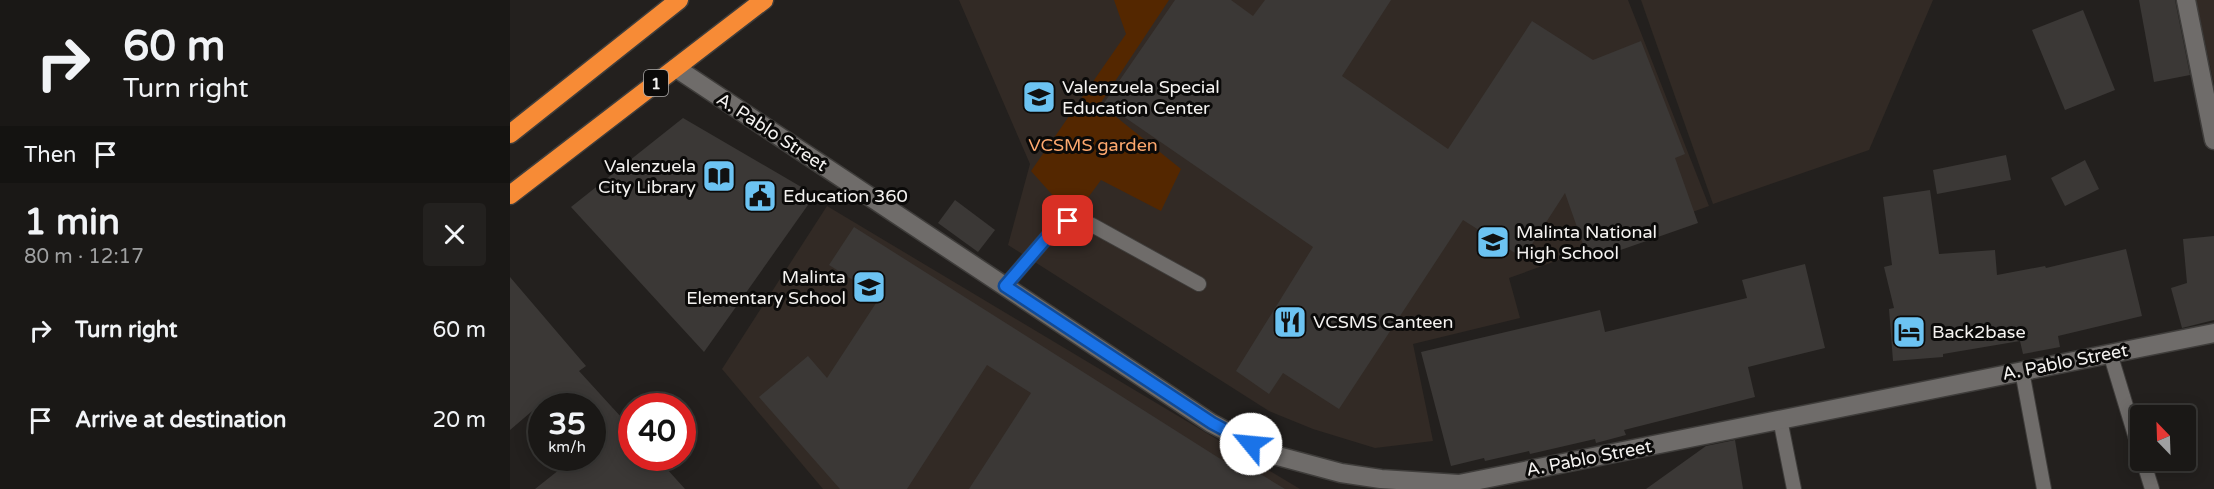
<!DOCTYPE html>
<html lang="en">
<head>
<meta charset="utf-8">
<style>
  :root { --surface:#1a1816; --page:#23211f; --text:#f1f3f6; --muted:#9fa0a1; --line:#383735 }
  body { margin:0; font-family:"Varela Round",sans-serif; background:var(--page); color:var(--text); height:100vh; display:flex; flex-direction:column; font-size:22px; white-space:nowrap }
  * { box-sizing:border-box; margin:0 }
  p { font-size:20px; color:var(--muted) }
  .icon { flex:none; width:33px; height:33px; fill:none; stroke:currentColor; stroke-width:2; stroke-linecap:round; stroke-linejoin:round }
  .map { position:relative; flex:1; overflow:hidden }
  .details { display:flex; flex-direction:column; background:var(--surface); width:510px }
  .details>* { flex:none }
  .banner { background:#1a1816; color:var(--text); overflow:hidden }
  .needle { width:39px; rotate:337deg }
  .tools { position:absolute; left:1620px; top:405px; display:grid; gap:12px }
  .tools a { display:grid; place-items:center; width:66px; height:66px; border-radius:6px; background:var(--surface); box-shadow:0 3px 15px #0003,0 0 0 2px var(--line); font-size:30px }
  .speed { position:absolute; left:18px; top:393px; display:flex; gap:12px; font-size:30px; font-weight:700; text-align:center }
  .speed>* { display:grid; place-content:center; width:78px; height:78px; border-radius:50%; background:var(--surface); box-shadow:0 3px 15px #0003,0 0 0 2px var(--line); line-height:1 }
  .speed small { font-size:15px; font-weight:400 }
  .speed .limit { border:9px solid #d22; background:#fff; color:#111 }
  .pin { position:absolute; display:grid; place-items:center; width:51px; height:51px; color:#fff; margin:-26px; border-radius:12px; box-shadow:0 3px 9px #0006 }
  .me { position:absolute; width:66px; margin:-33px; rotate:298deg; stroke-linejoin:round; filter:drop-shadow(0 0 4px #0008) }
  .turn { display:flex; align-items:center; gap:21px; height:126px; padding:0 24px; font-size:27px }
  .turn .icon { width:78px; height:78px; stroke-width:2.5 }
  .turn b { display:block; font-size:42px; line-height:51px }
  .then { display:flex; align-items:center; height:57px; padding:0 24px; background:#0003; gap:12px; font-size:22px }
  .round { display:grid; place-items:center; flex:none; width:63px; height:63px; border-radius:6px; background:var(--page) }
  .headline { display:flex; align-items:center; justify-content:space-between; height:102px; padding:0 24px }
  h1 { font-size:36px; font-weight:700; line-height:45px }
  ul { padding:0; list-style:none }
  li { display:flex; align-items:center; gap:18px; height:90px; padding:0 24px }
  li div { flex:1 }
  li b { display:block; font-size:22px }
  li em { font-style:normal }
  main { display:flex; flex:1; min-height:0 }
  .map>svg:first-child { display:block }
</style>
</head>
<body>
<main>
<section class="details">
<div class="banner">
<div class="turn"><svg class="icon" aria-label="right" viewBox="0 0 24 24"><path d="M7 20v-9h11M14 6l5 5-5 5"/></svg><div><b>60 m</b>Turn right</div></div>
<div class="then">Then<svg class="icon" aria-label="arrive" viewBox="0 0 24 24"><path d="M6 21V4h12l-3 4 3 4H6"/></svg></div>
</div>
<div class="headline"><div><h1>1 min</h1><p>80 m · 12:17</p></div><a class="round"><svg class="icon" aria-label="close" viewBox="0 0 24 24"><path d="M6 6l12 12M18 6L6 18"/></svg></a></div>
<ul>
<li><svg class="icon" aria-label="right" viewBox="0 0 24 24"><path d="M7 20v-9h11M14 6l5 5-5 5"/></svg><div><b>Turn right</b></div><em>60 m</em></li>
<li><svg class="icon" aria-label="arrive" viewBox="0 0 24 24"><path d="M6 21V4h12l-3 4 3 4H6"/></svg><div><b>Arrive at destination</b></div><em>20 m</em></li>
</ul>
</section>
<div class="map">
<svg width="1704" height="489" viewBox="0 0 1704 489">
  <rect width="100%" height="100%" fill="#23201e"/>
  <g fill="#322a25">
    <path d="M449,0H1118L1199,206L999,278L1010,318L903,344L923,441L865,448L803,429L759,411L498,245L520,164Z"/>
    <path d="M1131,0H1423L1359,150L1203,204Z"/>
    <path d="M1686,0H1704V84Z"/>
    <path d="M317,206L790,489H313L212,369Z"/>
  </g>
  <path fill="#542700" d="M604,0H659L590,104L671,169L651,211L591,180L563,218L521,171L616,34Z"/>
  <g fill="#3b3836">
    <path d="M665,0H721L743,16L755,0H881L832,76L938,149L1022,21L1083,60L1131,41L1175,154L1165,158L1188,223L1079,261L1055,193L1013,258L953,220L829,409L773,373L759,394L726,371L803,247L594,103Z"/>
    <path d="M1629,0H1665L1680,75L1644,82Z"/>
    <path d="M1573,10L1605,90L1555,110L1522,30Z"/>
    <path d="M173,118L305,195L194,352L61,207Z"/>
    <path d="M1496,155L1501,180L1427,194L1423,170Z"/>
    <path d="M1575,160L1589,189L1555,206L1541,178Z"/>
    <path d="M1420,190L1429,254L1485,250L1487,275L1535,266L1536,268L1616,249L1632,316L1548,336L1550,347L1513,354L1510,341L1433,354V357L1383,361L1379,309L1384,308L1374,267L1382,265L1373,197Z"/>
    <path d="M445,200L485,230L468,252L428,223Z"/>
    <path d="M344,227L720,465L724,458L775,489H459L521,393L477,365L397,489H330L249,397L298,356L317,378L370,297L319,265Z"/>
    <path d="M1704,236V320L1672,328L1661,288L1677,283L1673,239Z"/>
    <path d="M1295,264L1315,348L1238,367L1245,397L1114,430L1116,435L1086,443L1085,439L1020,454L1019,451L975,461L974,458L941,466L911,352L1090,310L1095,332L1237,298L1232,280Z"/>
    <path d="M0,277L76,366L69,371L122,429V458H147L175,489H25L64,458H82V406H28L0,430Z"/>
    <path d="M1225,440L1233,489H1136L1196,446Z"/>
  </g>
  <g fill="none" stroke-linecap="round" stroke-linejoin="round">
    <g stroke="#3f3d3b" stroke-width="16">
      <g id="lane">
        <path d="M495,286L545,228L558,221L582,225L689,284"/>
        <path d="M1600,353L1630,452"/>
        <path d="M1512,371L1534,489"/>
        <path d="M1270,419L1284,489"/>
        <path d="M1633,460L1642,489"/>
      </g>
    </g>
    <g stroke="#3f3d3b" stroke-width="21">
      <path id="street" d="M1676,0L1704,140"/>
    </g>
    <g stroke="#3f3d3b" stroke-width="21">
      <path id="secondary" d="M166,68L701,423L760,454L831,473L871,479L949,484L1704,333"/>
    </g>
    <g stroke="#3f3d3b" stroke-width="21">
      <g id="highway">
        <path d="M0,134L169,0"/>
        <path d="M0,195L254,0"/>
      </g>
    </g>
    <use href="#lane" stroke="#6f6c6a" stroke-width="14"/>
    <use href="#street" stroke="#6f6c6a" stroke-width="18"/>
    <use href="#secondary" stroke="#6f6c6a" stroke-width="18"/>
    <use href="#highway" stroke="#f78b36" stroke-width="18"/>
  </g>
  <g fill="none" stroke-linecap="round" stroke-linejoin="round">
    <g stroke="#114b97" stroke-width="15">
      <path id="route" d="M558,221L545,228L495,286L702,423L741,444"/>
    </g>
    <use href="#route" stroke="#1a73e8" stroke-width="10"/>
  </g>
  <defs>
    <g id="school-square" transform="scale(1.725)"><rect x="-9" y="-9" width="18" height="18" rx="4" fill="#6cc3f2" stroke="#0b0a09"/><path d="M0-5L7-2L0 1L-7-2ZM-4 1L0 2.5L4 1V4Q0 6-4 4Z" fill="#111"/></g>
    <g id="library-square" transform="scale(1.725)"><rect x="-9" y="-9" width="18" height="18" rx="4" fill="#6cc3f2" stroke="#0b0a09"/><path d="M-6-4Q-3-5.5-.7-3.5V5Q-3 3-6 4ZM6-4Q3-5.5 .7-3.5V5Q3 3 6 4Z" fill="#111"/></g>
    <g id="civic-square" transform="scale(1.725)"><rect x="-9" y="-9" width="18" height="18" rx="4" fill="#6cc3f2" stroke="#0b0a09"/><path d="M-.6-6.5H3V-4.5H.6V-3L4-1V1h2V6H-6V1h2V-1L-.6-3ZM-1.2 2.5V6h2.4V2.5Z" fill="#111"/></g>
    <g id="restaurant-square" transform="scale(1.725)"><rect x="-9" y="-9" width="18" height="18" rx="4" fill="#6cc3f2" stroke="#0b0a09"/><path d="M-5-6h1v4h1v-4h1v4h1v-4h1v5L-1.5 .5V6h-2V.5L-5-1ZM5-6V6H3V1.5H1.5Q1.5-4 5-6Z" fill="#111"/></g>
    <g id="hotel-square" transform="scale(1.725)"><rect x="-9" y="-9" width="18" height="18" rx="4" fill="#6cc3f2" stroke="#0b0a09"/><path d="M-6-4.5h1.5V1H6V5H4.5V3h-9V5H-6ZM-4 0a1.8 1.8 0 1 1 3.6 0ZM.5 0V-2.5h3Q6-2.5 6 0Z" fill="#111"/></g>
  </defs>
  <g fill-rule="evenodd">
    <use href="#school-square" x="529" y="97"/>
    <use href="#library-square" x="209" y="176"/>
    <use href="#civic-square" x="250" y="196"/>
    <use href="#school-square" x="983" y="242"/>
    <use href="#school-square" x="359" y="287"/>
    <use href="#restaurant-square" x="780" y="322"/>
    <use href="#hotel-square" x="1399" y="332"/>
  </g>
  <g text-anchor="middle" stroke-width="6" stroke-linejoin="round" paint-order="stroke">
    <rect fill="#0b0a09" stroke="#aeacab" stroke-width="1.5" x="134" y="70" width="24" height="26" rx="4.5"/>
    <g font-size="16" font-weight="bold" fill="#f4f2f0">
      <text x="146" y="89">1</text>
    </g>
    <g font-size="18" fill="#f4f2f0" stroke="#0b0a09" text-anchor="start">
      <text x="552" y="93">Valenzuela Special<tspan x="552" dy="21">Education Center</tspan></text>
      <text x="186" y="172" text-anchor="end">Valenzuela<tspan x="186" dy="21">City Library</tspan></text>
      <text x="273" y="202">Education 360</text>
      <text x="1006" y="238">Malinta National<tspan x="1006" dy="21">High School</tspan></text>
      <text x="336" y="283" text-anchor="end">Malinta<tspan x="336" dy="21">Elementary School</tspan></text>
      <text x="803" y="328">VCSMS Canteen</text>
      <text x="1422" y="338">Back2base</text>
    </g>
    <g font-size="18" fill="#f4f2f0" stroke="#0b0a09">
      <text transform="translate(262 132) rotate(33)" y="6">A. Pablo Street</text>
      <text transform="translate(1555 362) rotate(-11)" y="6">A. Pablo Street</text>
      <text transform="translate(1079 458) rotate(-11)" y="6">A. Pablo Street</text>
    </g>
    <g font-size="18" fill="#fda86e" stroke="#0b0a09">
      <text x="583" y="151">VCSMS garden</text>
    </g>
  </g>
</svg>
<div class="tools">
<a><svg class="needle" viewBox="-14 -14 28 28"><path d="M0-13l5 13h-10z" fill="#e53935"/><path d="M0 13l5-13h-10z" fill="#9fa0a1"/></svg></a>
</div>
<div class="speed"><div>35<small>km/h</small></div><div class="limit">40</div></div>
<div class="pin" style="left:558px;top:221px;background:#d93025"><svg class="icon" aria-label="arrive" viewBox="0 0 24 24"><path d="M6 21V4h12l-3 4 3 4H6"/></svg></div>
<svg class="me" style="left:741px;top:444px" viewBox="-20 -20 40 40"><circle r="19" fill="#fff"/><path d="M0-13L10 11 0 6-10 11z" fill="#1a73e8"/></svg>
</div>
</main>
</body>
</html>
